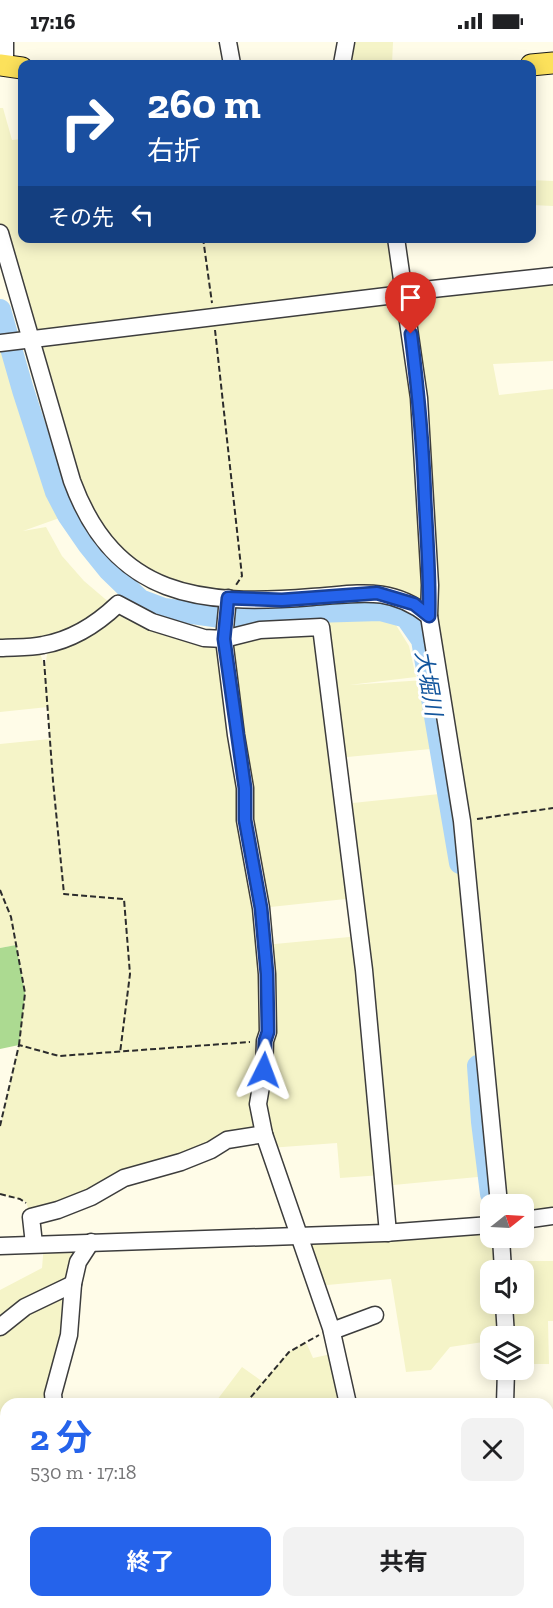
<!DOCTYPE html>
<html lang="ja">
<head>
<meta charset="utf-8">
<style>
  :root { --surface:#fff; --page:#f2f2f2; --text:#202124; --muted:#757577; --accent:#2563eb }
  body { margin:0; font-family:"Zilla Slab","Noto Sans JP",serif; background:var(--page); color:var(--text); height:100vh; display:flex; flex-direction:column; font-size:22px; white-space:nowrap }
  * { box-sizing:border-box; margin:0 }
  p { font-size:20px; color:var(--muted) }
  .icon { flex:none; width:33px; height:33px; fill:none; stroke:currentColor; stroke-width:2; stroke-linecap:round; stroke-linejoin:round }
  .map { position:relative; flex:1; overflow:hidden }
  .details { position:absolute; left:0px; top:1356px; width:554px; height:210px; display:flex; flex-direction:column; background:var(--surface); border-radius:18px 18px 0 0; box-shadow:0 3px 15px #0003 }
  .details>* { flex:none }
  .top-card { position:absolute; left:18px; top:18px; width:518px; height:183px; border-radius:12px; box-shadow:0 3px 15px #0003; background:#1a4fa0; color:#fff; overflow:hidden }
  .needle { width:39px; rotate:72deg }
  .fabs { position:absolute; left:480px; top:1152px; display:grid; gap:12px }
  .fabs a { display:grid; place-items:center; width:54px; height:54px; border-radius:12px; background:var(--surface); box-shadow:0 3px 15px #0003; font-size:30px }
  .pin { position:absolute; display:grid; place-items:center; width:51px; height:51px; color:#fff; margin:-62px -26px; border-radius:50% 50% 50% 0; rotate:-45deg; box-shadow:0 0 6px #0007 }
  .pin .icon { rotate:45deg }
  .me { position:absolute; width:66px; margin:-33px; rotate:3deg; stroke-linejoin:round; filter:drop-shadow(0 0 4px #0008) }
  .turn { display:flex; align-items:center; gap:21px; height:126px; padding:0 30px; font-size:27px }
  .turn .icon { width:78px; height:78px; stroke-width:2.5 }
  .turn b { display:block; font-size:42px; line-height:51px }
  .then { display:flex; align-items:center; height:57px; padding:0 30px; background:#0003; gap:12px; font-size:22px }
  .round { display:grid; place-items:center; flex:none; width:63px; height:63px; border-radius:12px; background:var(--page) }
  .summary { display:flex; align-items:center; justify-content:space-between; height:102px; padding:0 30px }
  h1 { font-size:36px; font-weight:700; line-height:45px; color:var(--accent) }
  .primary-button { display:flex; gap:12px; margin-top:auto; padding:12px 30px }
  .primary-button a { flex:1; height:69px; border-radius:12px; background:var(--accent); color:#fff; font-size:24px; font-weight:700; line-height:69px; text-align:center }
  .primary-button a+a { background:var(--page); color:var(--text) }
  .status { display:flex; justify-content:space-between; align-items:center; height:42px; padding:0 30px; background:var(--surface); direction:ltr }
  .status svg { height:16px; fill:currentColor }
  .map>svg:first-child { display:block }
</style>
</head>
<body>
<div class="status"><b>17:16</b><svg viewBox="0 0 49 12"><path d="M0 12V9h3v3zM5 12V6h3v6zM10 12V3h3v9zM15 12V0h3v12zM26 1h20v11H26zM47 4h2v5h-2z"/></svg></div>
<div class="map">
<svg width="553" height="1566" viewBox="0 0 553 1566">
  <rect width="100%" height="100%" fill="#fffce8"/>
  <g fill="#f5f4c8" fill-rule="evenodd">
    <path d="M346,0H393L392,22H342Z"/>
    <path d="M0,66H3L12,98L22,97V196L396,197L405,250L553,234V319L493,322L499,353L553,347V1174L524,1178V1162H499L462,779L429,574L400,556L282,558L158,541L89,477L0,191Z"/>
    <path d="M531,138L553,139V164L531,163Z"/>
    <path d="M0,304L65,474L23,489L46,485L62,514L84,539L111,562L69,591L0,605Z"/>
    <path d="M121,572L204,596L323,578L380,575L396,583L409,604L416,635L349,643L425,638L441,706L337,716L343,762L449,751L461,827L482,1080L488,1134L383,1144L382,1133L340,1136L337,1101L269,1106L264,1093L31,1175L26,1160L20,1157L0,1152V1084L19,1003L25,951L16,903L0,906V702L50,697L48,665L0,670V606L39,609L45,625L48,607L103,585ZM355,856L360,894L264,903L261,866Z"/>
    <path d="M490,1183V1196H501L503,1219H553V1279H548L549,1322H524V1294H490V1299L450,1305L431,1328L406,1330L391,1237L317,1244L300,1194ZM490,1228H524V1262H490Z"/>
    <path d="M91,1200L78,1220L54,1362H6V1425L0,1409V1248L42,1226L44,1202Z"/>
    <path d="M306,1300L313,1316L336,1311L348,1362H214L242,1325L263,1340L289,1310Z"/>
    <path d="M6,1429V1499L0,1498V1430Z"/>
    <path d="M553,1523V1566H484L499,1560H548V1524Z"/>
    <path d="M48,1560H343L349,1566H49Z"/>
    <path d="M354,1560H429L430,1566H356Z"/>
  </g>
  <path fill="#acda91" d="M16,903L25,951L19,1003L0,1007V906Z"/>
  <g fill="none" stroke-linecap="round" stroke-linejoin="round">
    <g stroke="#acd5f7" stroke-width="22">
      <path d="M0,268L23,348L56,450L68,473L88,502L109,528L140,558L164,567L242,578L313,570L380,568L406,575L422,598L460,821"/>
      <path d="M478,1024L482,1080L491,1152"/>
    </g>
    <g stroke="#3d3d3d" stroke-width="19">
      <g id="minor">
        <path d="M228,0L232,22"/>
        <path d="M342,22L346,0"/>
        <path d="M5,24V0"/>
        <path d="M0,191L72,439C115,556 201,564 312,555C358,552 390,543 429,574"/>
        <path d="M396,196L419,356L430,543L429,574L462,779L499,1162"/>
        <path d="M0,301L395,253L405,250L553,234"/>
        <path d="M228,556L224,597L236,693L245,746V778L261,866L267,932L268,990L265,999L264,1027L258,1062L264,1092L331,1286L348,1362"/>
        <path d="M0,606C14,605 30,606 43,603C72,598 97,582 118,562L152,580L204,596L224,597L260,588L321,585L364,928L388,1191"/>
        <path d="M524,1178L553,1174"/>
        <path d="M501,1196L503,1228"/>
        <path d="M34,1202L31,1175L58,1168L91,1155L124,1136L181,1120L211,1108L227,1098L264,1092"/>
        <path d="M0,1204L384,1191L490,1183"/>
        <path d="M504,1262L506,1294"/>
        <path d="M0,1285L25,1265L73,1242"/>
        <path d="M332,1289L375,1273"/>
        <path d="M54,1362L53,1352L69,1293L73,1242L78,1220L91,1200"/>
        <path d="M505,1362L506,1328"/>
        <path d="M548,1378L553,1379"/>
        <path d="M548,1524L553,1523"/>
        <path d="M0,1546L6,1547"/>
        <path d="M61,1560L76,1566"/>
        <path d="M343,1560L349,1566"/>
        <path d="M518,1560L520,1566"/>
        <path d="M217,1566L234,1560"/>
        <path d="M421,1566L429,1560"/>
      </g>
    </g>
    <g stroke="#1b1b1b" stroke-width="23">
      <g id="major">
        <path d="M0,23L22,26"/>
        <path d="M531,23L553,21"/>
      </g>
    </g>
    <g stroke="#2c2c2c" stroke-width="2" stroke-dasharray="6 3" stroke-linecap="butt">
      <path d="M203,196L212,261"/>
      <path d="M215,288L242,534L236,543"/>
      <path d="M44,618L53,739L64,852L124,857L130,932L120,1011"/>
      <path d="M477,777L553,766"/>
      <path d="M0,848L11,875L25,951L19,1003"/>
      <path d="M0,1084L19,1003L59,1014L250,1000"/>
      <path d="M0,1152L20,1157L26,1161"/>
      <path d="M245,1362L289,1310L319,1293"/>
    </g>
    <use href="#minor" stroke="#fff" stroke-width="16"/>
    <use href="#major" stroke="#fce15b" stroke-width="21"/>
  </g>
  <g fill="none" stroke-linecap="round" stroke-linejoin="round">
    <g stroke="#184099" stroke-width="15">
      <path id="route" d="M264,1028L265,999L268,990L267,932L261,866L245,778V746L224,597L228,556L282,558L377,551L414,562L429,574C430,535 427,497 425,458C423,402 418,348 411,292"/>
    </g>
    <use href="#route" stroke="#2563eb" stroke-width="10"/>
  </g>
  <g text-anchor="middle" stroke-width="6" stroke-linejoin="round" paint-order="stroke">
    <g font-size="22" font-style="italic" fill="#13569d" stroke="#fff">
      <text transform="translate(429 641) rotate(80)" y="8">大堀川</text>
    </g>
  </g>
</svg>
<div class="fabs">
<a><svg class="needle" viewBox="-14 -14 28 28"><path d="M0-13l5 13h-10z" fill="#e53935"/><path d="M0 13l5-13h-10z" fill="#757577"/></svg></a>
<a><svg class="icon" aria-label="sound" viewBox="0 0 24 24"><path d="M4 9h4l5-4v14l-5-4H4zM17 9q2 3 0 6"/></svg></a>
<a><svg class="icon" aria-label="layers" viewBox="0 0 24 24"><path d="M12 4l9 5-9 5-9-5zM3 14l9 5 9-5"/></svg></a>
</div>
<div class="pin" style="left:411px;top:292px;background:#d93025"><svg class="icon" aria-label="arrive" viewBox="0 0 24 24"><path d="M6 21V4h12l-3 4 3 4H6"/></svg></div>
<svg class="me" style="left:264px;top:1028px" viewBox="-20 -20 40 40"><path d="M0-17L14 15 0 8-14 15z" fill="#2563eb" stroke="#fff" stroke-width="4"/></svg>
<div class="top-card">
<div class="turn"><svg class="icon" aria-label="right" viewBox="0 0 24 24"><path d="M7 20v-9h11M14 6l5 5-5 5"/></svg><div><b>260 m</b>右折</div></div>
<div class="then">その先<svg class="icon" aria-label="left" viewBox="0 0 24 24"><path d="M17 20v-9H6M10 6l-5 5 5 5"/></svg></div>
</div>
<section class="details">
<div class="summary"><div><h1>2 分</h1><p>530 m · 17:18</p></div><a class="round"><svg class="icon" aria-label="close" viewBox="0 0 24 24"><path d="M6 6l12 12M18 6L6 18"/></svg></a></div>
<div class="primary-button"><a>終了</a><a>共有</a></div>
</section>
</div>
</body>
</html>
